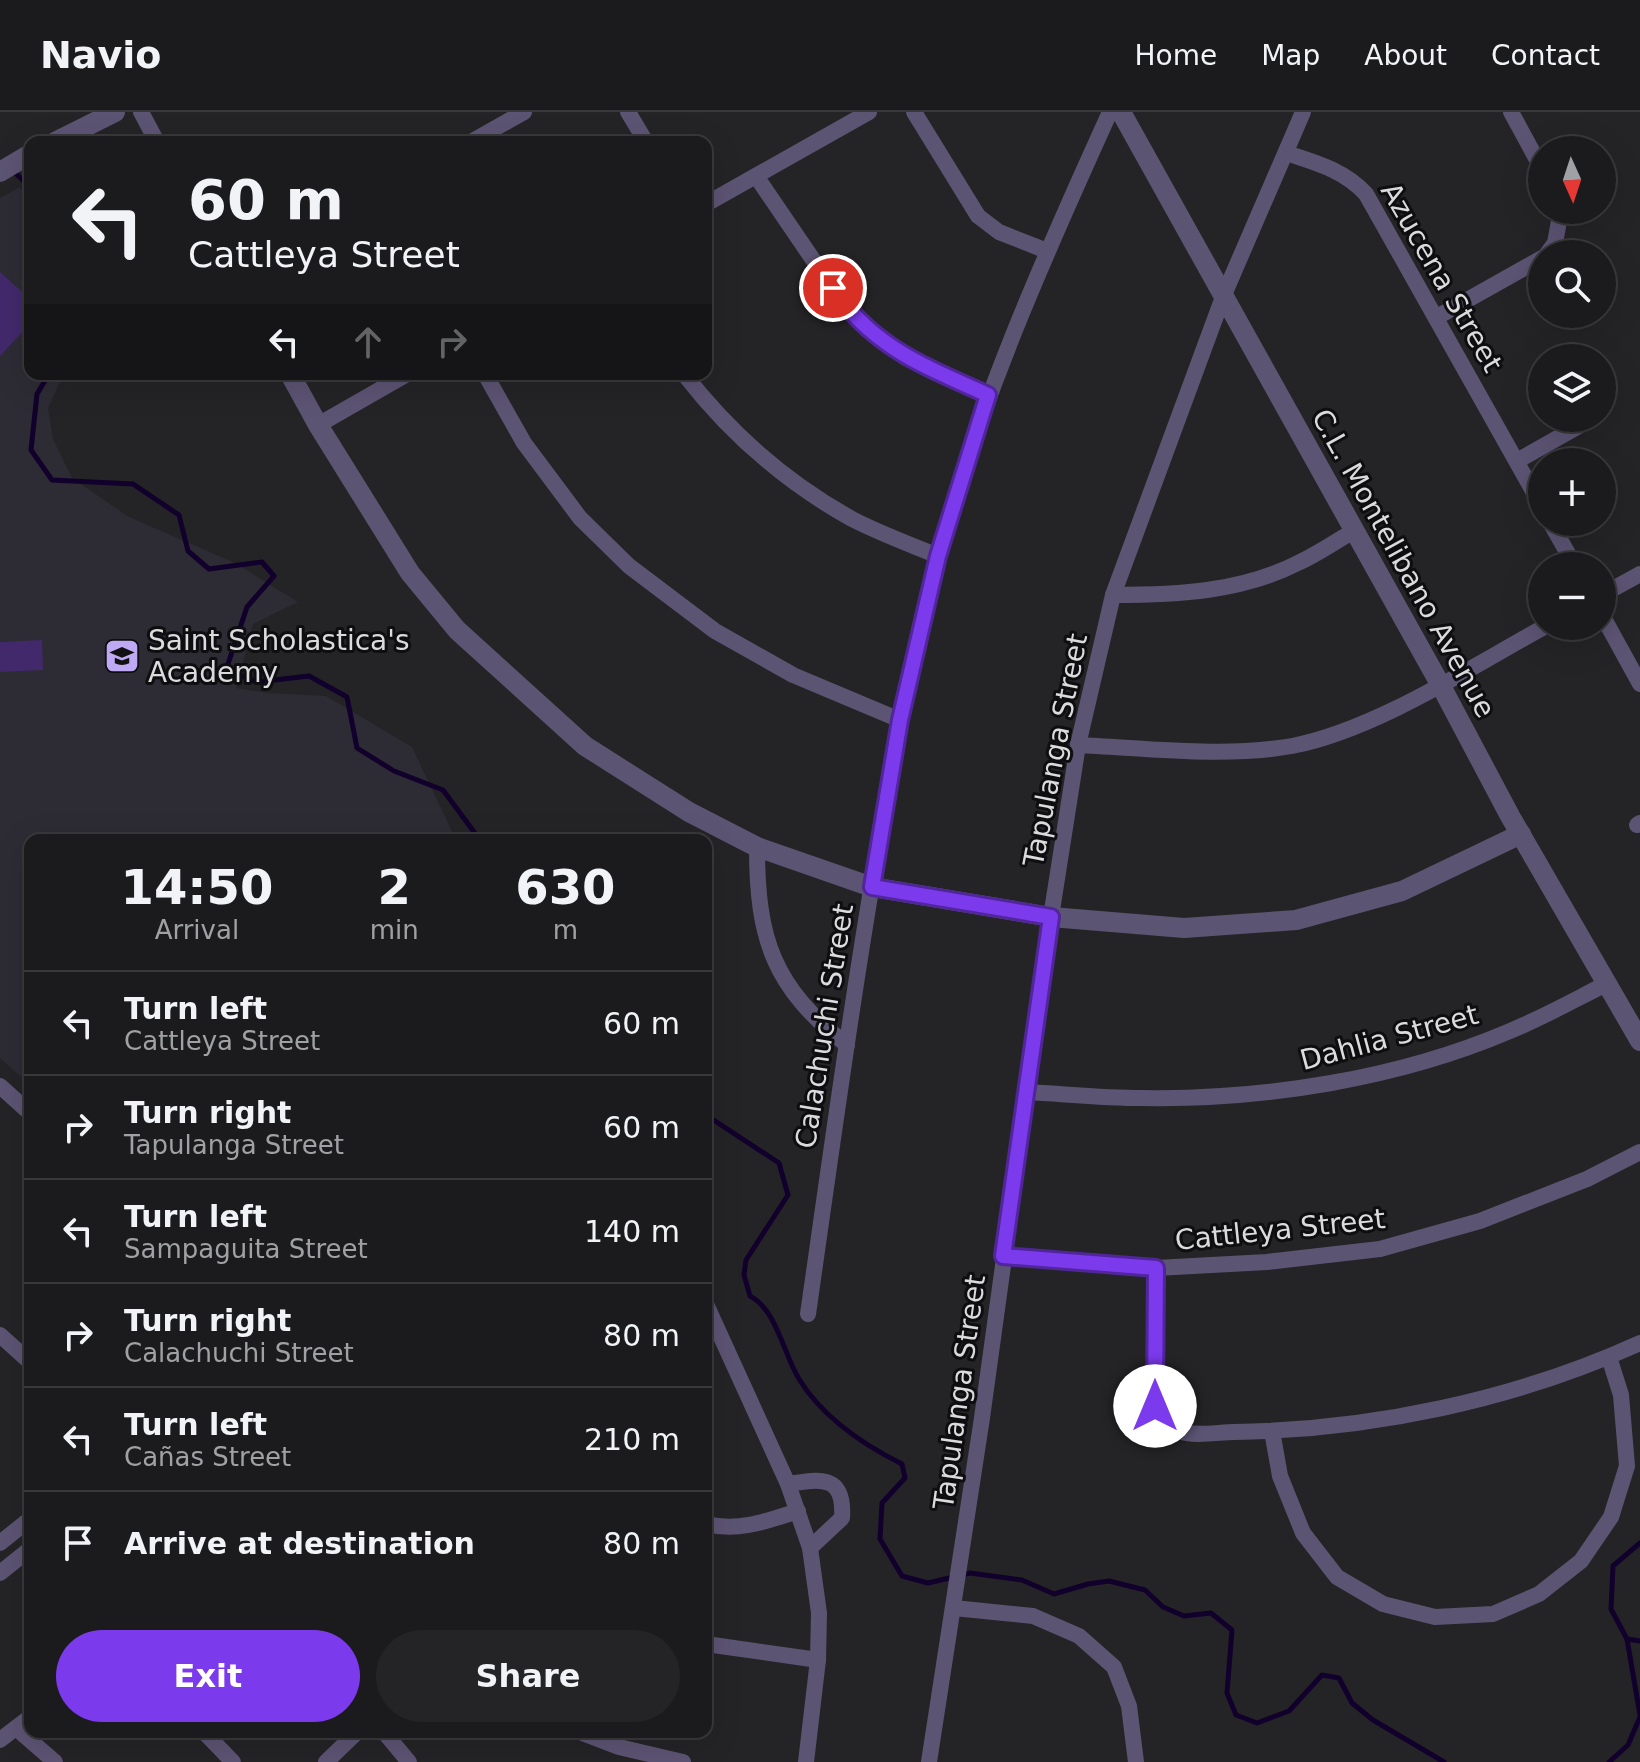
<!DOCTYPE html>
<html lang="en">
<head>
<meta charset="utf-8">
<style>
  :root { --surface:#1b1b1d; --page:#242426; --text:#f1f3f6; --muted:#a0a1a4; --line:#39393b; --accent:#7c3aed }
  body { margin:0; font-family:"DejaVu Sans",sans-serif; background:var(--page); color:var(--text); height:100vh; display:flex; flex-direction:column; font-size:30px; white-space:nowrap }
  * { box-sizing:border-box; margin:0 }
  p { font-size:26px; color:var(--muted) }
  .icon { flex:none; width:44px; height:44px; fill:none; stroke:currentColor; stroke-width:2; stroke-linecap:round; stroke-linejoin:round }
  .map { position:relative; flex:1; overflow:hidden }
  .panel { position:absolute; left:24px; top:722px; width:688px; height:904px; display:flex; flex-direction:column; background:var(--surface); border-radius:16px; box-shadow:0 8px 32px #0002,0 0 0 2px var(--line) }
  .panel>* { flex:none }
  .top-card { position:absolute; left:24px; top:24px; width:688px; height:244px; border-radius:16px; box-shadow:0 8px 32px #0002,0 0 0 2px var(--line); background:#1b1b1d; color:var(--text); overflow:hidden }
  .needle { width:52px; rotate:177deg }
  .tools { position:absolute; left:1528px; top:24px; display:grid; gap:16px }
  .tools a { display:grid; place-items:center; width:88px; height:88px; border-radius:50%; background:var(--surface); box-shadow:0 8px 32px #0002,0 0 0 2px var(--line); font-size:40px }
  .pin { position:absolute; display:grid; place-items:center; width:68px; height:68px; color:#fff; margin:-34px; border:4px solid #fff; border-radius:50%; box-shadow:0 2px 8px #0007 }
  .me { position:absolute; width:88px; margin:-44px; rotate:0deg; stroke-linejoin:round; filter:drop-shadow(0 0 6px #0008) }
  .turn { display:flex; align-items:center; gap:28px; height:168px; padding:0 32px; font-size:36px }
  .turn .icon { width:104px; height:104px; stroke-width:2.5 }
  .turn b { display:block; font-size:56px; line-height:68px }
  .lanes { display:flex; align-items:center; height:76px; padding:0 32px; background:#0003; justify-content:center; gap:40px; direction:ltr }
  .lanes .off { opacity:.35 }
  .eta { display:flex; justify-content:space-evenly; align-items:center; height:136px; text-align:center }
  .eta b { font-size:48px; font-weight:700; line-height:56px }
  .primary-button { display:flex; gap:16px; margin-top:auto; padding:16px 32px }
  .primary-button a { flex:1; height:92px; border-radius:48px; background:var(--accent); color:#fff; font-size:32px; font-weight:700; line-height:92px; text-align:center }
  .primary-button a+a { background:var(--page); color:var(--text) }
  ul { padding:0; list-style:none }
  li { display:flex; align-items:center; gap:24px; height:104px; padding:0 32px; border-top:2px solid var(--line) }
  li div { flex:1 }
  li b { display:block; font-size:30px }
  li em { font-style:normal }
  header { display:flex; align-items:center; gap:48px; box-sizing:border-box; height:112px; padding:0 40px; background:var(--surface); border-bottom:2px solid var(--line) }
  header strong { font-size:38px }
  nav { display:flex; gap:44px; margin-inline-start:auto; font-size:28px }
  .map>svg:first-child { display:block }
</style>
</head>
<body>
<header>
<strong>Navio</strong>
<nav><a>Home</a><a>Map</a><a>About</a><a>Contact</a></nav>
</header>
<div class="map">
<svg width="1640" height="1650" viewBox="0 0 1640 1650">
  <rect width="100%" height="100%" fill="#242427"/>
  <path fill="#2d2b34" d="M20,75L30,92V262H64L48,296L53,327L72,366L129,405L235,451L298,490L253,512L236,576L268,581L326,584L412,635L456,728H30V973L0,946V86Z"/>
  <g fill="#42296c">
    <path d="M0,160L30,187V212L0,244Z"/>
    <path d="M42,528L43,558L0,560V530Z"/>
  </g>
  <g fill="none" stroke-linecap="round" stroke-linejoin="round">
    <g stroke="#12002c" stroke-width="5">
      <path d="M13,59L30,75"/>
      <path d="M49,262L37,282L31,338L52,368L133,372L179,403L188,439L209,457L262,450L274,464L247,495L226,558L257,570L309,564L347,585L357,636L394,659L443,678L480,728"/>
      <path d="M706,1003L779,1051L788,1083L746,1148L744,1163L750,1184C777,1198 783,1241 799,1267C823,1306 862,1332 902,1352L905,1366L882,1391L880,1427L902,1464L928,1471L970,1461L1022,1468L1054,1482L1088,1472L1109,1469L1145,1478L1163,1495L1184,1504L1211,1501L1232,1518L1227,1581L1236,1603L1257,1611L1289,1599L1322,1563L1339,1566L1352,1591L1373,1608L1444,1650"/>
      <path d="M1640,1431L1613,1454L1611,1497L1627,1527L1640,1603"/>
      <path d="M1627,1527L1640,1529"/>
      <path d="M1609,1650L1628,1633L1640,1605"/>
    </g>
    <g stroke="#5c5473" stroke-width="16">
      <path d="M141,0L157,30"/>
      <path d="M628,0L646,30"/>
      <path d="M914,0L978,104L999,120L1047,139"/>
      <path d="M1511,0L1542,57"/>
      <path d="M471,30L524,0"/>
      <path d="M1286,41C1316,51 1344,58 1366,82L1542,395"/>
      <path d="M756,64L848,199L870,220L906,246L988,283"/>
      <path d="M706,92L869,0"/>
      <path d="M1547,142L1555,131L1561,98"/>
      <path d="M1437,205L1542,146"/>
      <path d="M485,262L524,331L580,406L629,454L715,519L793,563L900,608"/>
      <path d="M684,262C729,320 787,371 852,407C879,421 909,432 938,444"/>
      <path d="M318,313L407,262"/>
      <path d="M1517,349L1593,306"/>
      <path d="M1550,410L1575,454"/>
      <path d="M1113,483C1177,483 1242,480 1300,450C1319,441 1336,429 1354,419"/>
      <path d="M1602,483L1640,462"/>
      <path d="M1602,503L1640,572"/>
      <path d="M1078,633C1145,636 1226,646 1292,634C1375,618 1471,555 1546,514"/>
      <path d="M1637,713L1640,711"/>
      <path d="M757,735C757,827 773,875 847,933"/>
      <path d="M0,974L30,1001"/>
      <path d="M1027,980C1065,982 1103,986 1142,986C1264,988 1398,967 1510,919C1544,905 1576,887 1608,871"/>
      <path d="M706,1100V1112"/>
      <path d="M1003,1144L1156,1156L1267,1150L1380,1137L1480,1109L1587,1067L1640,1040"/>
      <path d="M1156,1156L1155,1294C1161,1306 1166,1315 1179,1319C1194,1325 1219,1320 1234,1320C1371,1318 1515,1288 1640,1231"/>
      <path d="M706,1192L788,1372L810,1436L819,1501L818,1548L806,1650"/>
      <path d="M808,1202C831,1041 853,880 881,719C897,627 913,533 938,443C980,289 1044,145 1110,0"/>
      <path d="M0,1223L30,1250"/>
      <path d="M1272,1319L1280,1364L1303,1421L1337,1465L1383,1492L1435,1505L1493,1502L1539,1482L1581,1449L1611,1405L1627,1354L1621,1283L1609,1245"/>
      <path d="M788,1372C820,1367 845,1362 842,1406L810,1436"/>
      <path d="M706,1412C739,1420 767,1409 798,1399"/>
      <path d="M0,1431L30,1407"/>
      <path d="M0,1461L30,1437"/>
      <path d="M954,1496L1033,1504L1079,1524L1114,1555L1129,1594L1136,1650"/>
      <path d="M706,1532L818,1548"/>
      <path d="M16,1616L55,1650"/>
      <path d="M204,1620L233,1650"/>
      <path d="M384,1620L409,1650"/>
      <path d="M580,1620L619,1635L683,1650"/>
      <path d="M0,1628L30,1605"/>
      <path d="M326,1650L357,1620"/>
      <path d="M929,1650L982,1306L1051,805L1078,633L1113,483L1223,185L1303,0"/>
    </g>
    <g stroke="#5c5473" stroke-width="20">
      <path d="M1121,0L1440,572L1510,704L1640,929"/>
      <path d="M55,30L115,0"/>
      <path d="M0,60L30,42"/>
      <path d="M290,262L318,313L410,461L457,518L585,634L689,700L757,735L872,775L1051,805L1184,816L1296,808L1402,779L1521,722"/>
    </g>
  </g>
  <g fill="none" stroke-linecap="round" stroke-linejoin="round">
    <g stroke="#51269a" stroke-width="20">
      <path id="route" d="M833,176C872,235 926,255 988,283L938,444L900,608L872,775L1051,805L1003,1144L1156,1156L1155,1294"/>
    </g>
    <use href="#route" stroke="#7c3aed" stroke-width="14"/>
  </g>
  <defs>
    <g id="school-square" transform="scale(1.8)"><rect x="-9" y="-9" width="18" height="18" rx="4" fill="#bea9f4" stroke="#0e0d0f"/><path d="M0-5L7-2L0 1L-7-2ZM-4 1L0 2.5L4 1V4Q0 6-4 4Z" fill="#111"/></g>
  </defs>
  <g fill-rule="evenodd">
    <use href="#school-square" x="122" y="544"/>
  </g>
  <g text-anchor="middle" stroke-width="6" stroke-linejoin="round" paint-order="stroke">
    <g font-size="28" fill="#dbdadd" stroke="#0e0d0f">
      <text transform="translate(1442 165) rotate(60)" y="10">Azucena Street</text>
      <text transform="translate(1404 451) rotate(61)" y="10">C.L. Montelibano Avenue</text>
      <text transform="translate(1055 638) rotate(-79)" y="10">Tapulanga Street</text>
      <text transform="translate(824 914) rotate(-81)" y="10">Calachuchi Street</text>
      <text transform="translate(1389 925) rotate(-15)" y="10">Dahlia Street</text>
      <text transform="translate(1280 1117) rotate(-6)" y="10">Cattleya Street</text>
      <text transform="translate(959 1280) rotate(-82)" y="10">Tapulanga Street</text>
    </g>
    <g font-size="28" fill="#dbdadd" stroke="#0e0d0f" text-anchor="start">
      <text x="148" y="538">Saint Scholastica's<tspan x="148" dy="32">Academy</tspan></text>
    </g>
  </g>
</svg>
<div class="tools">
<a><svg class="needle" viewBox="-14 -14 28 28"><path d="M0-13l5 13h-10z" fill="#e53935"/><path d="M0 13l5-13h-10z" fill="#a0a1a4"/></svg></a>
<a><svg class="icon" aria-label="search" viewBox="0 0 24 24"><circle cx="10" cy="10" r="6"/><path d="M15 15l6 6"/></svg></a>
<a><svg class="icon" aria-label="layers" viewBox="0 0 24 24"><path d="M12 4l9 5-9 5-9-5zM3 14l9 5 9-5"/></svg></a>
<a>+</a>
<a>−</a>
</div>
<div class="pin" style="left:833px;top:176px;background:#d93025"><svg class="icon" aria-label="arrive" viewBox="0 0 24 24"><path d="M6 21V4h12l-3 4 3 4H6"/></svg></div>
<svg class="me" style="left:1155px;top:1294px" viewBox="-20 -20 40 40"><circle r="19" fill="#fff"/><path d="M0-13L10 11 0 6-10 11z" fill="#7c3aed"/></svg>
<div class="top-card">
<div class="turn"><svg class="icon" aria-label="left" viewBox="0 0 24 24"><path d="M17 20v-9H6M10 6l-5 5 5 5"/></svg><div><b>60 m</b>Cattleya Street</div></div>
<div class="lanes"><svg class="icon" aria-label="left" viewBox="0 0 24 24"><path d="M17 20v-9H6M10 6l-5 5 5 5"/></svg><svg class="icon off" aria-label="ahead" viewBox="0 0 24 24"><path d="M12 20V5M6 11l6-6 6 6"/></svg><svg class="icon off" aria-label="right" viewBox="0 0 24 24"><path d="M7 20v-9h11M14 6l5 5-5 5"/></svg></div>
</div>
<section class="panel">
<div class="eta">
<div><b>14:50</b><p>Arrival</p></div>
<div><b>2</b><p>min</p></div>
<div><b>630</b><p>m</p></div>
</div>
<ul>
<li><svg class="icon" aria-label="left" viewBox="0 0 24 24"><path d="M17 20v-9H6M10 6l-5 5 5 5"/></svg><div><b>Turn left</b><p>Cattleya Street</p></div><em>60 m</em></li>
<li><svg class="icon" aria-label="right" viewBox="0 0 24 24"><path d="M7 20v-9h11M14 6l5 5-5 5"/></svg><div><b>Turn right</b><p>Tapulanga Street</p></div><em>60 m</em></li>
<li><svg class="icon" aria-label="left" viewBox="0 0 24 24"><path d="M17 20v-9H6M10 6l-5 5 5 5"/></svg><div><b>Turn left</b><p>Sampaguita Street</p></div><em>140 m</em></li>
<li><svg class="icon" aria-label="right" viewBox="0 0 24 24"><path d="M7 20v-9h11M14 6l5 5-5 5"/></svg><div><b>Turn right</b><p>Calachuchi Street</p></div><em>80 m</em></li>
<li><svg class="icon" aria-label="left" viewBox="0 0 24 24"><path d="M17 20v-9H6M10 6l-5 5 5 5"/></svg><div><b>Turn left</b><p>Cañas Street</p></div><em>210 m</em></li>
<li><svg class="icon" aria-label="arrive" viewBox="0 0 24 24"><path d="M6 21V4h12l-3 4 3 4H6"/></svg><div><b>Arrive at destination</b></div><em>80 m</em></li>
</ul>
<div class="primary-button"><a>Exit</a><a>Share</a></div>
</section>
</div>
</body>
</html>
